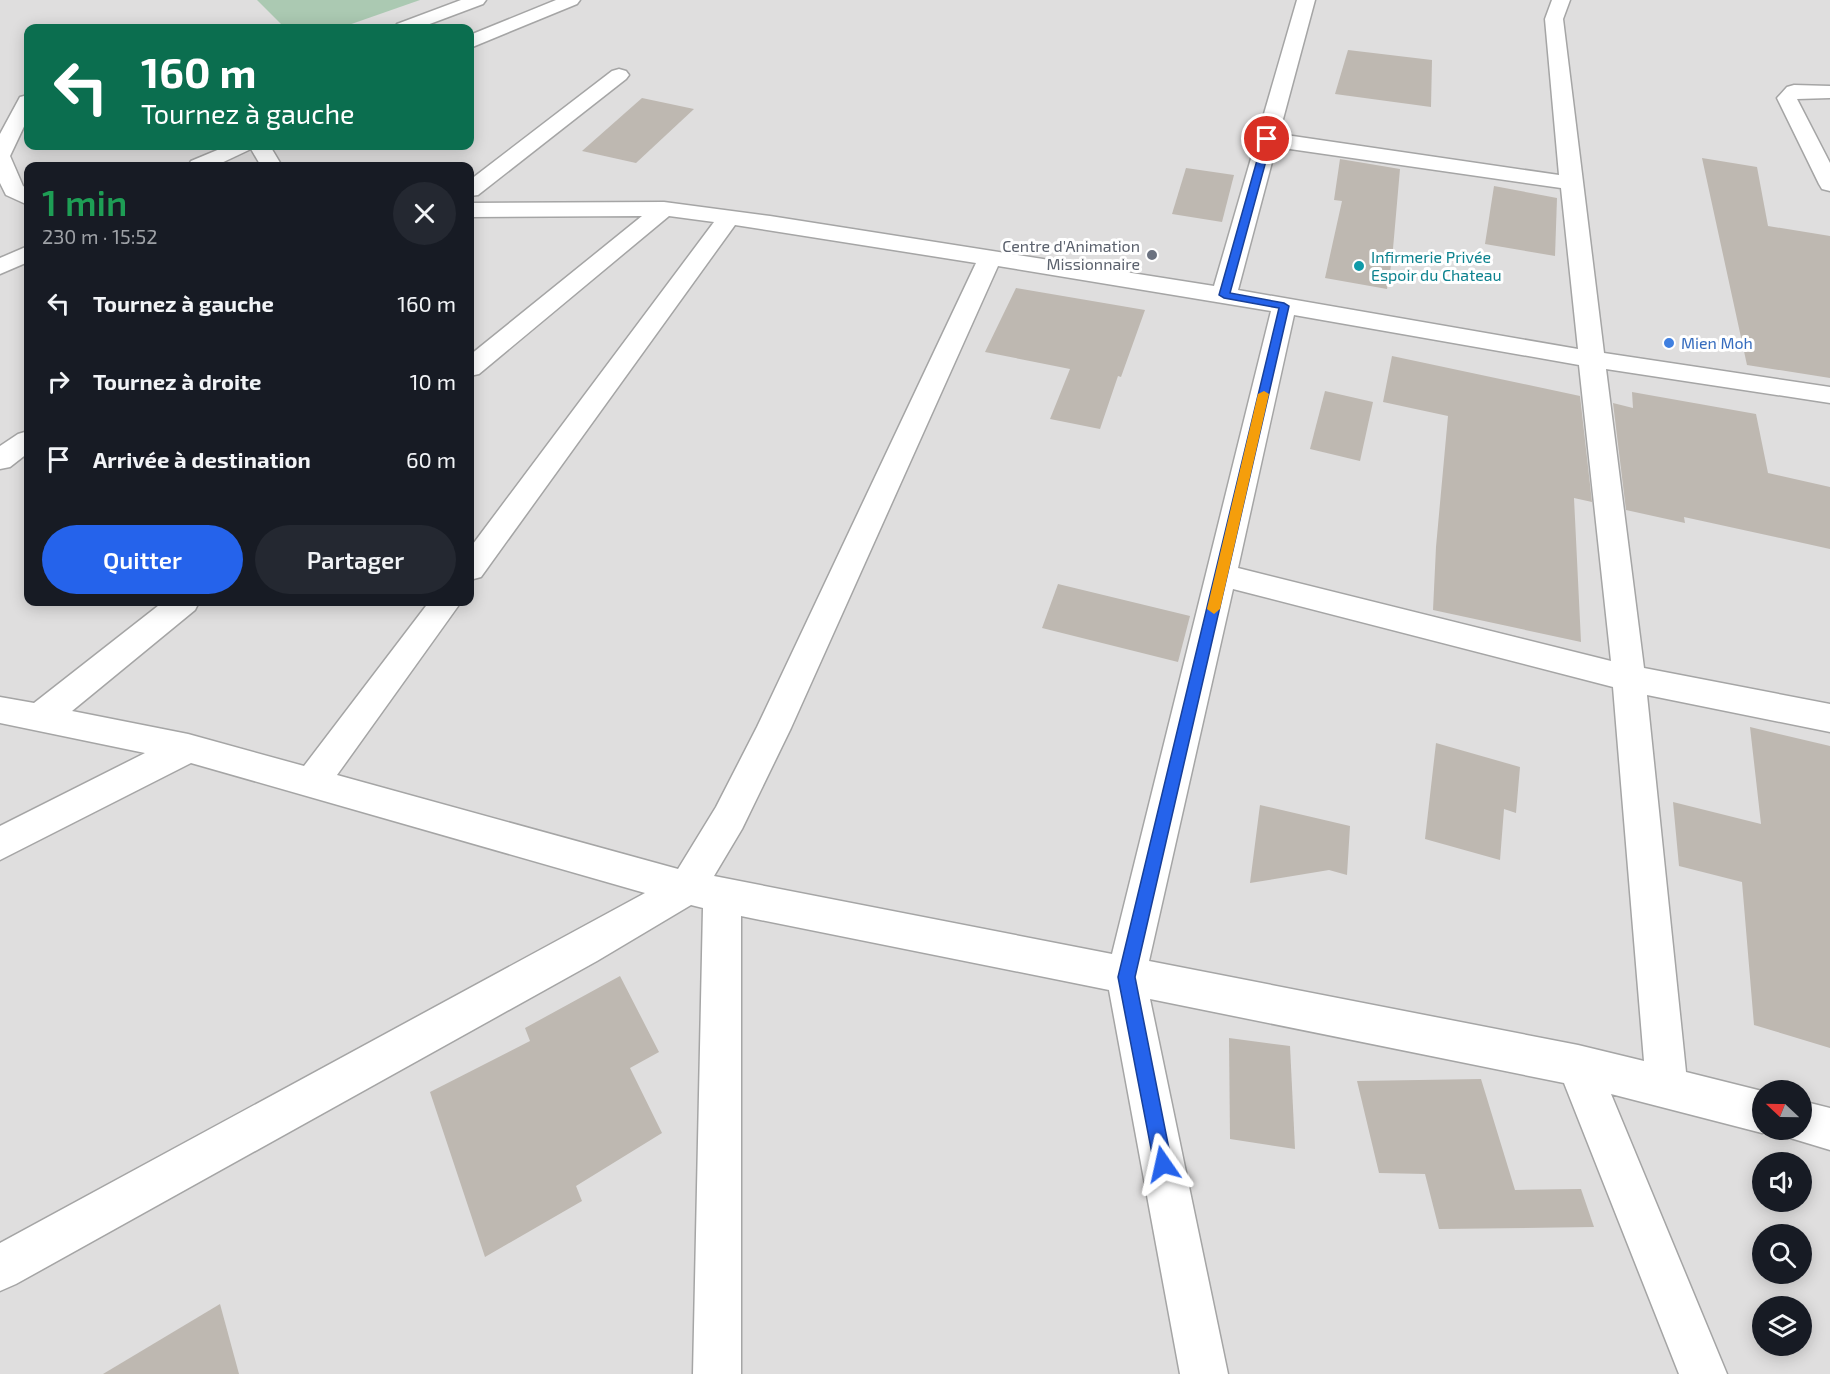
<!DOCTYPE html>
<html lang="fr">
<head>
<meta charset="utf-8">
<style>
  :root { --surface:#171b24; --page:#242831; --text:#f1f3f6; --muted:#9ea1a6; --accent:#2563eb }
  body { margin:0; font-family:"Exo 2",sans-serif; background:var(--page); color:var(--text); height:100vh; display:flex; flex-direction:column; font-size:22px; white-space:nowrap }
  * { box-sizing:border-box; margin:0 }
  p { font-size:20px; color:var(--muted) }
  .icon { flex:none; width:33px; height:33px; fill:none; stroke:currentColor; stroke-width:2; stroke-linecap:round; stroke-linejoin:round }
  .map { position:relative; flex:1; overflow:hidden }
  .side { position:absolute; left:24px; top:162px; width:450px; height:444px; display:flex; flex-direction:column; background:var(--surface); border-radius:12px; box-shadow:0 3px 15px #0003 }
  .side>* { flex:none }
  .guide { position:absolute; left:24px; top:24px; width:450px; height:126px; border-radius:12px; box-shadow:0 3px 15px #0003; background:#0b6e4f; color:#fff; overflow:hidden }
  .needle { width:39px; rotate:292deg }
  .fabs { position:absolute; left:1752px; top:1080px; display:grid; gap:12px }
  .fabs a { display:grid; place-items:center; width:60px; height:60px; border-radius:50%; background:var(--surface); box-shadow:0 3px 15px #0003; font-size:30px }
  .pin { position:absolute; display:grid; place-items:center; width:51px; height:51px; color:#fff; margin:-26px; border:3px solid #fff; border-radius:50%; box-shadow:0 2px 6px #0007 }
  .me { position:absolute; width:66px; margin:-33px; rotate:349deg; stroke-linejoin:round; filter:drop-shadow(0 0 4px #0008) }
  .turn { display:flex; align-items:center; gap:21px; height:126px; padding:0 18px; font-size:27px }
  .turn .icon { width:78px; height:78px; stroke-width:2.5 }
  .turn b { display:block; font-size:42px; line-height:51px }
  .round { display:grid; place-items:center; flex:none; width:63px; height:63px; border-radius:32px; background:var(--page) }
  .summary { display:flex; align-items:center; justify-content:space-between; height:102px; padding:0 18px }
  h1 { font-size:36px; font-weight:600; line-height:45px; color:#1e9e55 }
  .primary-button { display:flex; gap:12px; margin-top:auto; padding:12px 18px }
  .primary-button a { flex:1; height:69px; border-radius:36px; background:var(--accent); color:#fff; font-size:24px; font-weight:600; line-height:69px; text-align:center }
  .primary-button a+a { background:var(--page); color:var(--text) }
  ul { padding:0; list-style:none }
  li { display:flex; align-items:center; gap:18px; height:78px; padding:0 18px }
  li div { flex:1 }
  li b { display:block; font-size:22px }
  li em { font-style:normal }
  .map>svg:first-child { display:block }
</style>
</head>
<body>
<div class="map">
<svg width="1830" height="1374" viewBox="0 0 1830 1374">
  <rect width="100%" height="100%" fill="#f1efe8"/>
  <path fill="#dfdede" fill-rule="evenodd" d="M0,0H1830V1374H0ZM28,28H470V146H28ZM28,166H470V602H28ZM1762,1090H1802V1130H1762ZM1762,1162H1802V1202H1762ZM1762,1234H1802V1274H1762ZM1762,1306H1802V1346H1762Z"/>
  <path fill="#abc9b2" d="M257,0H420L340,28H285Z"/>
  <g fill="#beb8b1">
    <path d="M1348,50L1432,60L1431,107L1335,94Z"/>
    <path d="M642,98L694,109L636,163L582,151Z"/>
    <path d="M1702,158L1757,167L1768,226L1830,236V378L1747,365Z"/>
    <path d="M1340,159L1400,169L1392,260L1387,289L1325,278L1342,201L1334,200Z"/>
    <path d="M1186,168L1234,175L1222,222L1172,214Z"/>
    <path d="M1494,186L1557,198L1555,256L1485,244Z"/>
    <path d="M1016,288L1145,310L1121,377L1118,376L1100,429L1050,419L1070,369L985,352Z"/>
    <path d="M1392,356L1580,396L1592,502L1574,498L1581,642L1433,610L1436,547L1448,416L1383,402Z"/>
    <path d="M1325,391L1373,402L1360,461L1310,449Z"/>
    <path d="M1632,392L1756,414L1768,473L1830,487V549L1684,517L1685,523L1626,510L1613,403L1633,408Z"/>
    <path d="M1058,584L1190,616L1178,662L1042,628Z"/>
    <path d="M1750,727L1830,746V1048L1754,1025L1742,882L1679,866L1673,802L1761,824Z"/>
    <path d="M1436,743L1520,767L1516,813L1504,809L1500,860L1425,839Z"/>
    <path d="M1260,805L1350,826L1347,875L1329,870L1250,883Z"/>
    <path d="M620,976L659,1052L630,1068L662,1133L576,1186L582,1201L485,1257L430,1092L530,1041L525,1028Z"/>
    <path d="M1229,1038L1290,1046L1295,1149L1230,1139Z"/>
    <path d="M1481,1079L1515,1190L1581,1189L1594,1227L1439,1229L1425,1174L1379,1173L1357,1081Z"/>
    <path d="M220,1304L239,1374H103Z"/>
  </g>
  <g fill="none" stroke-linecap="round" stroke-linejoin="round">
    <g stroke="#a5a5a5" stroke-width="3">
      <g id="minor">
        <path d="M461,0H486L483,4L419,28H395L397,24Z"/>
        <path d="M556,0H580L577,4L470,48V35Z"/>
        <path d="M1297,0H1315L1279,134L1559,175L1545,19L1552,0H1570L1563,19L1604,353L1830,387V403L1606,369L1644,668L1830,704V732L1647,695L1686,1072L1762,1091V1130H1771L1762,1133L1611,1094L1727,1374H1679L1564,1083L1150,999L1228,1374H1180L1109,990L741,916V1374H693L703,908L691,905L597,961L16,1284L0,1291V1243L645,893L191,763L0,860V826L145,753L0,723V697L34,703L163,602H199L195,610L72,711L188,734L304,766L429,602H461L337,775L678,869L716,807L757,727L976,263L735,225L481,577L470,580V548L714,222L669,216L479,374L470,376V355L642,216L470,217V203L664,202L770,216L1214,286ZM1276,147L1561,188L1578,349L1238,290ZM998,266L1271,311L1112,954L714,876L742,829L791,728ZM1294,315L1579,365L1611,661L1238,568ZM1233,589L1613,687L1644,1061L1578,1045L1149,961Z"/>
        <path d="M619,69L626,71L629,75L626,79L478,195L470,196V180L612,71Z"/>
        <path d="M1794,85L1830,86V98L1797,99L1830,163V191L1822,189L1819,184L1777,98L1787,87Z"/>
        <path d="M28,95V118L10,156L23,186L28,189V205L6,195L0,183V134L20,97Z"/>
        <path d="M227,146H270L282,166H261L251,149L215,166H188L191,161Z"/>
        <path d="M28,246V262L0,274V258Z"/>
        <path d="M28,431V453L10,467L0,469V446L18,434Z"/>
        <path d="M1802,1101L1830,1108V1150L1787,1137L1784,1130H1802Z"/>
      </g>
    </g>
    <use href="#minor" fill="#fff" fill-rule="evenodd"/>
  </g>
  <path fill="#2563eb" stroke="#184099" stroke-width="1.5" d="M1267,136L1272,139L1230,293L1284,303L1289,306L1135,977L1172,1164L1169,1170L1163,1173L1157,1170L1154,1164L1118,977L1279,308L1224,298L1219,295L1263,139Z"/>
  <path fill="#f59e0b" d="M1264,391L1269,394L1220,609L1214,614L1207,609L1258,394Z"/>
  <circle fill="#6b7280" stroke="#fff" stroke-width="2" cx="1152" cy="255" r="6"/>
  <circle fill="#0f9aa8" stroke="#fff" stroke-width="2" cx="1359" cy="266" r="6"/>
  <circle fill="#3f7fe0" stroke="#fff" stroke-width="2" cx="1669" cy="343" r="6"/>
  <g text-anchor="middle" stroke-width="6" stroke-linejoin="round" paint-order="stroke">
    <g font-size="16" fill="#5b616d" stroke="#fff" text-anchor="end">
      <text x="1140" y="252">Centre d'Animation<tspan x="1140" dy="18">Missionnaire</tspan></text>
    </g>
    <g font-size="16" fill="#0d838f" stroke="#fff" text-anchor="start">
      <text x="1371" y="263">Infirmerie Privée<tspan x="1371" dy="18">Espoir du Chateau</tspan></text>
    </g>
    <g font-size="16" fill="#366cbe" stroke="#fff" text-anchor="start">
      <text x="1681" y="349">Mien Moh</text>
    </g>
  </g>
</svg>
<div class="fabs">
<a><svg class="needle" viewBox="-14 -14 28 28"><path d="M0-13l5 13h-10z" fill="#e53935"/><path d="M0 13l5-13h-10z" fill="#9ea1a6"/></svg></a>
<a><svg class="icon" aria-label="sound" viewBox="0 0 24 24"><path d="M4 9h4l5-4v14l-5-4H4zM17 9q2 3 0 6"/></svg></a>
<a><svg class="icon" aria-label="search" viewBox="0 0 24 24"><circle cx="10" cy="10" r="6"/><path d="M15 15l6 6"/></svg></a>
<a><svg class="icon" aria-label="layers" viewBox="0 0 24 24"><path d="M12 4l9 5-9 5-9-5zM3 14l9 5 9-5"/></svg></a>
</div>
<div class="pin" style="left:1267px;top:139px;background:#d93025"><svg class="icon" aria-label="arrive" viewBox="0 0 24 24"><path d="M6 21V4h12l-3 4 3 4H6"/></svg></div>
<svg class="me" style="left:1163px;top:1164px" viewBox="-20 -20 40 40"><path d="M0-17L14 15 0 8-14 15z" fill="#2563eb" stroke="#fff" stroke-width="4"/></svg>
<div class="guide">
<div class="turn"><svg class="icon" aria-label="left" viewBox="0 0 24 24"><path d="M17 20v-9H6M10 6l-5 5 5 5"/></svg><div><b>160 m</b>Tournez à gauche</div></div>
</div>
<section class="side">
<div class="summary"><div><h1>1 min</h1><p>230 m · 15:52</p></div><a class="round"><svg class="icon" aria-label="close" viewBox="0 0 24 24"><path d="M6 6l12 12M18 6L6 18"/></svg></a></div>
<ul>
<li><svg class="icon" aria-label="left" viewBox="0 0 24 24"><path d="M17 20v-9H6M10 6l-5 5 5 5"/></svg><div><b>Tournez à gauche</b></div><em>160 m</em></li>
<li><svg class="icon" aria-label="right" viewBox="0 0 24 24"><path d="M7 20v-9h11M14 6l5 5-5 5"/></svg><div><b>Tournez à droite</b></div><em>10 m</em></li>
<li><svg class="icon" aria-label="arrive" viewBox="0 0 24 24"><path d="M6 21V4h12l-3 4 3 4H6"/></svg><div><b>Arrivée à destination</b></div><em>60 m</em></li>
</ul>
<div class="primary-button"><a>Quitter</a><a>Partager</a></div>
</section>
</div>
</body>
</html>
